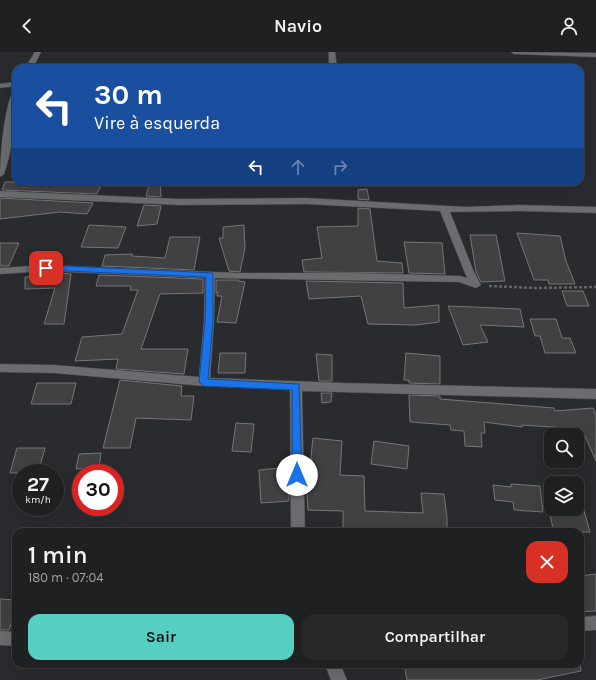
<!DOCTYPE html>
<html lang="pt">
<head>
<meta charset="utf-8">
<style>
  :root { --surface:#1f2022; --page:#27282a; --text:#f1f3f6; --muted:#a1a3a5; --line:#3c3e40; --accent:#57cec2 }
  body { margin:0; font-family:Karla,sans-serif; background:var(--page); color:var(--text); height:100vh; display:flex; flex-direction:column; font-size:15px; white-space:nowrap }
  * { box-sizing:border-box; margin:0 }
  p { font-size:13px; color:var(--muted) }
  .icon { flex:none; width:22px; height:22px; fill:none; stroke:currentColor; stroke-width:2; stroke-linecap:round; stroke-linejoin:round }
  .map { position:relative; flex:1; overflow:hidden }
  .drawer { position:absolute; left:12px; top:476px; width:572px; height:140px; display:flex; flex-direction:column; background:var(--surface); border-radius:12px; box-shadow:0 4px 16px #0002,0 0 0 1px var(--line) }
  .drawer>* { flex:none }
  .top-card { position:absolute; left:12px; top:12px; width:572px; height:122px; border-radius:12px; box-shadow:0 4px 16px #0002,0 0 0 1px var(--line); background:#1a4fa0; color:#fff; overflow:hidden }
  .controls { position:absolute; left:544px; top:376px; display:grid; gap:8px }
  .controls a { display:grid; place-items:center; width:40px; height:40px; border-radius:8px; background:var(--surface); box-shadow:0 4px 16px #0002,0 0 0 1px var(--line); font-size:20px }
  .speed { position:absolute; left:12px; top:412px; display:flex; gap:8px; font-size:20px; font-weight:700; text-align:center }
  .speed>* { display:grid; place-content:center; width:52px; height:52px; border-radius:50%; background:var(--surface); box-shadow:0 4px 16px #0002,0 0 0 1px var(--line); line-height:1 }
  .speed small { font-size:10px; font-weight:400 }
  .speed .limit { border:6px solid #d22; background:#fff; color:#111 }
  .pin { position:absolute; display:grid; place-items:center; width:34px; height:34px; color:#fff; margin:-17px; border-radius:8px; box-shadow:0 2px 6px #0006 }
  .me { position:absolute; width:44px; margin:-22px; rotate:0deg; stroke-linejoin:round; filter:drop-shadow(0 0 3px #0008) }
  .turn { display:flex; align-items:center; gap:14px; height:84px; padding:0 16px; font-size:18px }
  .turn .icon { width:52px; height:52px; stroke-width:2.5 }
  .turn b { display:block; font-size:28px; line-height:34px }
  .lanes { display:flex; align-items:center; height:38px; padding:0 16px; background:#0003; justify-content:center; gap:20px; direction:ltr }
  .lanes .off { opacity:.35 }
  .round { display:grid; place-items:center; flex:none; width:42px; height:42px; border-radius:12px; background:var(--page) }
  .head { display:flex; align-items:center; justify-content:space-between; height:68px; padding:0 16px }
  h1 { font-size:24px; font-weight:600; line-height:30px }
  .primary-button { display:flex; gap:8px; margin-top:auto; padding:8px 16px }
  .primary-button a { flex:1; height:46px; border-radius:12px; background:var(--accent); color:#111; font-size:16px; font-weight:600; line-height:46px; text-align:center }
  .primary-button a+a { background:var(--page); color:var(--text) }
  header { display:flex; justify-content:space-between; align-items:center; height:52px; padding:0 16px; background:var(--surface); font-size:18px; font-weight:600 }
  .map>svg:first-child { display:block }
</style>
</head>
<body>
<header><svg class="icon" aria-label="back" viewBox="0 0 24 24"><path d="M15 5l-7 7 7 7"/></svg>Navio<svg class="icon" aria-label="person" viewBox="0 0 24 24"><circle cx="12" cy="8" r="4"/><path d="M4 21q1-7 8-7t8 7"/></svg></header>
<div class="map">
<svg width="596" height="628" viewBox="0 0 596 628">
  <rect width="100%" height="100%" fill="#292b2e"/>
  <g fill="#414043" stroke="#777579">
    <path d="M5,130H24L23,135L56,133V130H103L97,142L2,138Z"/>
    <path d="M150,130H160L161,145L146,144Z"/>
    <path d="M367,137L369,148L358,147V138Z"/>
    <path d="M0,146L93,151L87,162L60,160L0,167Z"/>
    <path d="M144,153L161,154L157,172L137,174Z"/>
    <path d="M358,156L370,157L377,209L402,211L403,221L304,220L302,208L322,206L317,175L358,174Z"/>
    <path d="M89,173L126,175L118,196L81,195Z"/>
    <path d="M244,173L245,196L240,220L229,219L219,186H223V175Z"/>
    <path d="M517,181L560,184L566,209L575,232H549L548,228H534Z"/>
    <path d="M470,183H496L505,229L481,230L476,220Z"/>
    <path d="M170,185H200L194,218L102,214L105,203L132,202V204L165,206Z"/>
    <path d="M404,190L442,191L445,222L409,221Z"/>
    <path d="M0,191H19L9,214H0Z"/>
    <path d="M60,221L71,222L64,272H44L55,236L25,237V225Z"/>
    <path d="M99,223L203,227V241L160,242L141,297H188L184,322L116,317L118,307L75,309L82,285L122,282L138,238H130L131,234H96Z"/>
    <path d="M216,228H239L238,229L245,230L236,271L217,270L222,244H217L218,240L216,241Z"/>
    <path d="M306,229L403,231L404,256L439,253V270L416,273L368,272L361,244L309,247Z"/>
    <path d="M562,239H583L589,254H567Z"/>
    <path d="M448,254L520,257L524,275L480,273L488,290L463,293Z"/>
    <path d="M530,267H556L562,286H570L576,301H545L540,284H535Z"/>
    <path d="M220,301H246L245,321H218Z"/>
    <path d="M406,301L440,304V332L409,331V328H404Z"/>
    <path d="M316,302L332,303V329H319Z"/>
    <path d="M120,328L182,334L181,344H194L191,368L136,366L130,396H103Z"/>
    <path d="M37,331H76L71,352H31Z"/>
    <path d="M321,341H332L331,350L322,351Z"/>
    <path d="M409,343L440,344V347L554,356L555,359L593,356L596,363V409L582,377L522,373V375L484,370L485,381H481L482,395L465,394L464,379L451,378L450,373L410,370Z"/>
    <path d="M236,371L254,372L251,400L232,399Z"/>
    <path d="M313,386L342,389L340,423L364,424L365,459L423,461L421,441L444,442L447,466V480L343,479V459L308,458L305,414H310Z"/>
    <path d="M374,389L409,394L407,417L371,412Z"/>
    <path d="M17,396H45L38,421H10Z"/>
    <path d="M101,401L99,416L76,417L79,402Z"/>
    <path d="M289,415V449L261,451L259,418Z"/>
    <path d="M511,432L540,434L543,460L514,458L513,450L495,448L493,433L511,435Z"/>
    <path d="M548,455H551V457H577V455H583L590,480H554Z"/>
    <path d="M596,522V559L580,560V524Z"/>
    <path d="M0,547L16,548V558L9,578H0Z"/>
    <path d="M404,612H580L581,619L537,628H407Z"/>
  </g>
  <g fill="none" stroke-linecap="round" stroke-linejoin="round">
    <g stroke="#47494b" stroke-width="1">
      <g id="minor">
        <path d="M35,0H41L33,16H25Z"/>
        <path d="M329,0H335L337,16H329Z"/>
        <path d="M511,0L596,1V5L514,2Z"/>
        <path d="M16,30V34L0,36V32Z"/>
        <path d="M13,39H16C16,66 13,96 4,122L0,125C0,104 4,57 13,39Z"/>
        <path d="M0,139L179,147L306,146L466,155L520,153L596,155V161L520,159L450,160L474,220L481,233L476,236L459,230L215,226L214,269L210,326L344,331L596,337V347L302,339L305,480H291L290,338L204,334L54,321L0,320V312L54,313L199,325L204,269L205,226L46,219L0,222V216L46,213L238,221H353L460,224L467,226L440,159L306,152L179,153L0,145Z"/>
        <path d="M596,564V578L580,579V565Z"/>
        <path d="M0,579L16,580V594L0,593Z"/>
        <path d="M325,612H340L347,628H331Z"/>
      </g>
    </g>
    <path stroke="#636567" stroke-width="2.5" stroke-dasharray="3 2" stroke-linecap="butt" d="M489,234L535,236L596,235"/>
    <use href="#minor" fill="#6a6c6f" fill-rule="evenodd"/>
  </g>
  <path fill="#1a73e8" stroke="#114b97" d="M46,213L213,221V269L208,327L299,332L302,423L300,426L297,428L293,426L292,423V338L204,334L199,330L205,269L206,225L43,218V214Z"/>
</svg>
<div class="controls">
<a><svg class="icon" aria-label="search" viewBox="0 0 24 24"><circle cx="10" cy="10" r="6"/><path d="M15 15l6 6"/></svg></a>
<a><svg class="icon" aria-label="layers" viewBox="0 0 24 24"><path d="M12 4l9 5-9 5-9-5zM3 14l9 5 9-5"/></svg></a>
</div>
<div class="speed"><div>27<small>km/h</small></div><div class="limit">30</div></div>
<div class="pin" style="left:46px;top:216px;background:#d93025"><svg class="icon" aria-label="arrive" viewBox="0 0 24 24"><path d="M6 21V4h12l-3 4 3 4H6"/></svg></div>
<svg class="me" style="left:297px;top:423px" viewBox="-20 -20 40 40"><circle r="19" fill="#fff"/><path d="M0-13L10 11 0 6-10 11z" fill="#1a73e8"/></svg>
<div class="top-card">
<div class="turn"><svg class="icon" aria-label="left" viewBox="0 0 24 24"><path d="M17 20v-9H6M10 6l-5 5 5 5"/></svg><div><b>30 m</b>Vire à esquerda</div></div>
<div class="lanes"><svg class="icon" aria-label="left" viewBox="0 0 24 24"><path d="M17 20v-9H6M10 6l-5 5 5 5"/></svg><svg class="icon off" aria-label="ahead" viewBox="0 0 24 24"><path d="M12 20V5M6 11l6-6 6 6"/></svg><svg class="icon off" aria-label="right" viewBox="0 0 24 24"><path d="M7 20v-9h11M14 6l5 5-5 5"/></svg></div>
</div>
<section class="drawer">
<div class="head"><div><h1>1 min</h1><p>180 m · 07:04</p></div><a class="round" style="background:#d93025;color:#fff"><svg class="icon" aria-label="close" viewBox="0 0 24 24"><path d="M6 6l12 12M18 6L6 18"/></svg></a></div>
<div class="primary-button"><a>Sair</a><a>Compartilhar</a></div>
</section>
</div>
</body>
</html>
